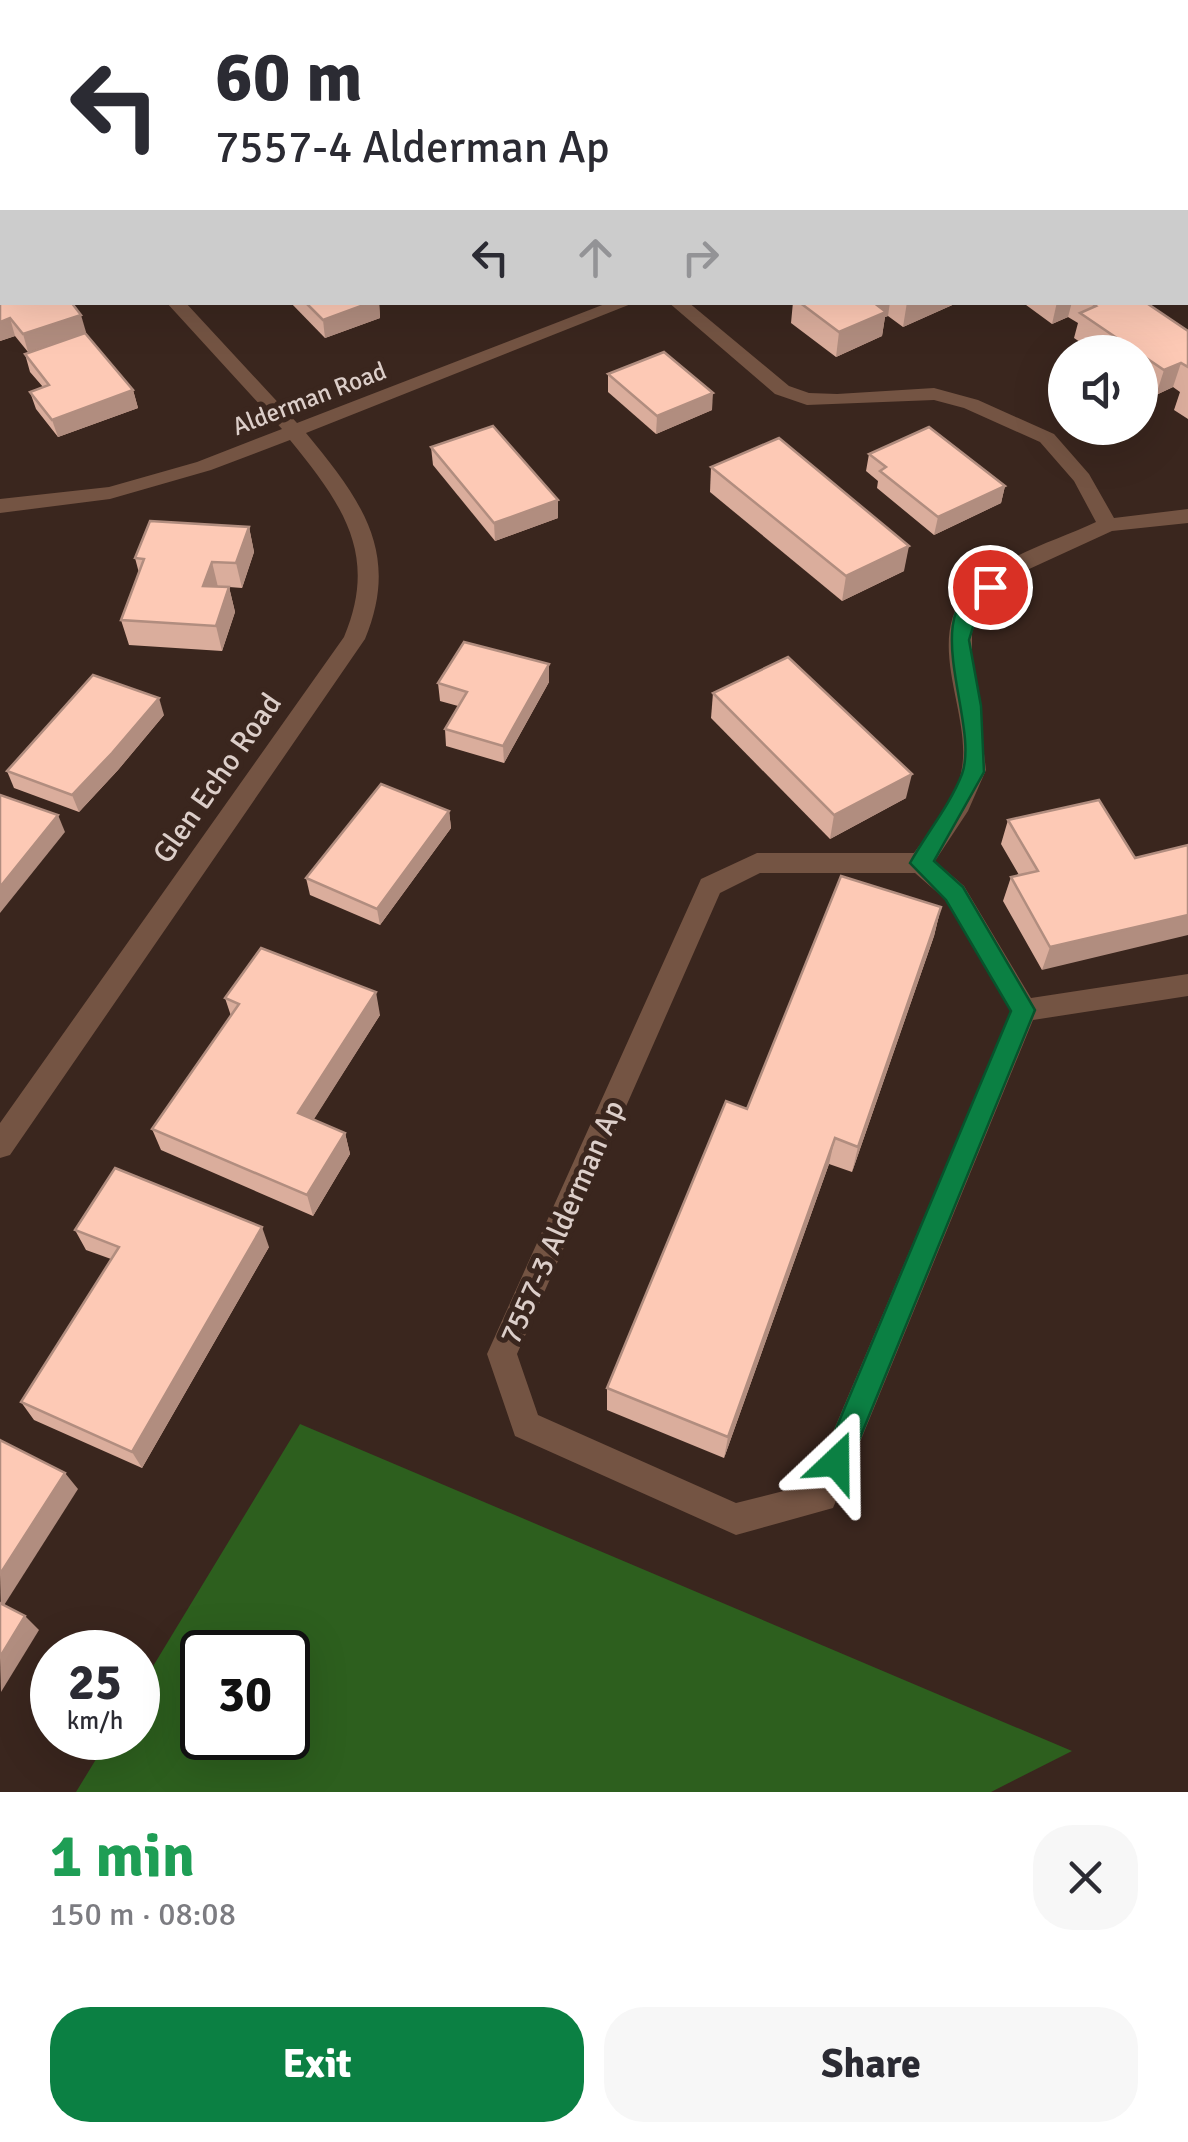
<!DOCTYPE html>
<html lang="en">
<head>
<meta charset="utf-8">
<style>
  :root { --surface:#fff; --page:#f7f7f7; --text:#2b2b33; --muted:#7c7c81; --accent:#0b8043 }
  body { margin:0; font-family:Signika,sans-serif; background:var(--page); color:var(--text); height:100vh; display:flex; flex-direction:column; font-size:38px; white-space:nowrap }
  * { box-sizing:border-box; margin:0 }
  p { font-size:32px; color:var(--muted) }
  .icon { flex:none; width:55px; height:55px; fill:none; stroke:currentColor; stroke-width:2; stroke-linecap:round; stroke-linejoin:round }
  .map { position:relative; height:1792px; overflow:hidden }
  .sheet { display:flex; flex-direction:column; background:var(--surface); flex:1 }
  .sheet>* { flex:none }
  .top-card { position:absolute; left:0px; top:0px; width:1190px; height:305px; box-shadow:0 10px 40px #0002; background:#fff; color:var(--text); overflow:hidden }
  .buttons { position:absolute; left:1048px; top:335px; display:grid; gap:20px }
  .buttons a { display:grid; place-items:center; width:110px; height:110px; border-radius:50%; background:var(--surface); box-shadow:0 10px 40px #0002; font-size:50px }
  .speed { position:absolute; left:30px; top:1630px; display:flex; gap:20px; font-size:50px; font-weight:700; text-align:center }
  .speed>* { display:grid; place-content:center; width:130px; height:130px; border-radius:50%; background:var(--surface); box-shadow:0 10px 40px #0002; line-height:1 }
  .speed small { font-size:25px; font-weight:400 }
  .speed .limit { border:5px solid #111; border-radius:15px; background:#fff; color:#111 }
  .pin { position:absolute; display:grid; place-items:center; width:85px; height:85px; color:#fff; margin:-42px; border:5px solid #fff; border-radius:50%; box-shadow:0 2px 10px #0007 }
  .me { position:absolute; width:110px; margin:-55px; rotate:23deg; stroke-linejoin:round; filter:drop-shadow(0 0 8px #0008) }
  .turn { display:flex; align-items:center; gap:35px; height:210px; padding:0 50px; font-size:45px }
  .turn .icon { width:130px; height:130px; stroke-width:2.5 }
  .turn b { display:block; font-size:70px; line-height:85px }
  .lanes { display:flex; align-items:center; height:95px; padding:0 50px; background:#0003; justify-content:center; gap:50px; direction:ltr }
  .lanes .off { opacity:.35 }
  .round { display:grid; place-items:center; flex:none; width:105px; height:105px; border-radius:40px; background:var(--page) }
  .head { display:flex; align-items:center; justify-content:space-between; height:170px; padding:0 50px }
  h1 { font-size:60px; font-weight:800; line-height:75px; color:#1e9e55 }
  .cta { display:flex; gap:20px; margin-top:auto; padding:20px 50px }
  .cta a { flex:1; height:115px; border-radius:40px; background:var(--accent); color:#fff; font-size:40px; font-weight:800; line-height:115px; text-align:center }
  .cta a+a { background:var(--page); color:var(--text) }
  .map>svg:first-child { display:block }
</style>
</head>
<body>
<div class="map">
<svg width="1188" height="1792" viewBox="0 0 1188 1792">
  <rect width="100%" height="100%" fill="#3a261e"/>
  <path fill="#2d5f1e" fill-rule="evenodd" d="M300,1424L1072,1751L991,1792H76L109,1738H138V1691ZM202,1652H288V1738H202Z"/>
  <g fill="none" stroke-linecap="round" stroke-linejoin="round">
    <g fill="#745443" fill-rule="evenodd">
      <path d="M1094,0H1112L1113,2H1096Z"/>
      <path d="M0,104L2,105V117L0,116Z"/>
      <path d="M166,302H185L297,423L610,302H636L306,433C361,500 401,552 365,639L10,1155L0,1158V1123L344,637C379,554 342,504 290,440L211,470L110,499L0,513V499L109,487L197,462L282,429Z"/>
      <path d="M668,302H688L789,386L809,393L837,394L934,388L978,400L1054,434L1089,474L1114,518L1188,509V523L1112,531L1027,570L982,603L972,633V656L986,770L968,811L935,861L964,886L1031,998L1188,974V996L1033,1020L833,1508L736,1535L515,1436L487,1354L701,879L757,853H914C931,829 955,803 961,773C974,716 923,643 967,592C998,556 1054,542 1096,522L1074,481L1040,442L964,408L934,400L807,405L775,394ZM760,873H915L946,900L1011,1011L811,1484L736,1503L538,1415L517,1354L720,893Z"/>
    </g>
    <path stroke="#d5895e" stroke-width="30" d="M1186,0L1188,1"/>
  </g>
  <g fill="#daad9c">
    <path d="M462,0H543L535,2H465Z"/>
    <path d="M0,224L2,302L86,332L28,352L15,336L0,341Z"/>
    <path d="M290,302H379L380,318L325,338Z"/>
    <path d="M793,302H959L903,327L888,316L885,317L882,336L836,357L791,323Z"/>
    <path d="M1022,302H1145L1188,331V419L1174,410L1180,392L1173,387L1156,395L1140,384V352H1095L1074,338L1078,323L1068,317L1052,324Z"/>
    <path d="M25,354L133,390L138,408L58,437L36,409L30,392L43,387L30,372Z"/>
    <path d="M608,374L712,410L656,434L608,392Z"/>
    <path d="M431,447L558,518L495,541L433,465Z"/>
    <path d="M869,454L1005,486L1001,503L934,535L877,488L878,481L866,471Z"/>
    <path d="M711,467L904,571L842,601L710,492Z"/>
    <path d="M249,527L254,552L242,588L229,587L235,612L222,651L129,645L121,620L139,573L135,558Z"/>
    <path d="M549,664V682L504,763L446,746L445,729L458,706L440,701L438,683Z"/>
    <path d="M713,693L906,798L830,839L711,718Z"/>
    <path d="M164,715L118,770L79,812L14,788L7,771Z"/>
    <path d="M449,811L451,828L380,925L310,895L306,878Z"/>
    <path d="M1008,820L1135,858L1042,970L1003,901L1011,877L1019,875L1001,844Z"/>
    <path d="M941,907L934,936L852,1172L829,1164L724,1458L607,1410V1388L747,1109Z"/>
    <path d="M225,998L380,1015L313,1120L345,1133L350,1154L313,1216L161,1150L152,1129L231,1016Z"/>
    <path d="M75,1230L269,1247L142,1468L34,1420L21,1402L111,1259L86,1250Z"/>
  </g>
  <g fill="#b18d7f">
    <path d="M485,0H543L535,2H485Z"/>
    <path d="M372,302H379L380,318L325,338L323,320Z"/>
    <path d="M870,302H890L888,316L885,317L882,336L836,357L839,332Z"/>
    <path d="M907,302H959L903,327Z"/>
    <path d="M1057,302H1072L1068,317L1052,324Z"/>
    <path d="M81,315L86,332L28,352L23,334Z"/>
    <path d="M10,318L15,336L0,341V322Z"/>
    <path d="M1181,363L1173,387L1156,395L1164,370Z"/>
    <path d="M133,390L138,408L58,437L52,420Z"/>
    <path d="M713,393L712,410L656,434L657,416Z"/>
    <path d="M1005,486L1001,503L934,535L938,517Z"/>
    <path d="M558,500V518L495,541L494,523Z"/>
    <path d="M249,527L254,552L242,588L236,563Z"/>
    <path d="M909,546L904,571L842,601L846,576Z"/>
    <path d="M212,562L218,587L203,586Z"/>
    <path d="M229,587L235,612L222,651L216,626Z"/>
    <path d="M549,664V682L504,763L503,746Z"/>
    <path d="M159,698L164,715L118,770L79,812L72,795Z"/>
    <path d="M912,774L906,798L830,839L834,815Z"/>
    <path d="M449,811L451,828L380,925L377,909Z"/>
    <path d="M58,815L65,832L0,913V887Z"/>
    <path d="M941,907L934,936L852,1172L858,1147Z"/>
    <path d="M1188,915V935L1042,970L1050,947Z"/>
    <path d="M376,992L380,1015L304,1135L298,1113Z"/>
    <path d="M345,1133L350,1154L313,1216L307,1195Z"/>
    <path d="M835,1138L829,1164L724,1458L728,1437Z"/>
    <path d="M262,1227L269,1247L142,1468L132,1452Z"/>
    <path d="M65,1473L78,1489L1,1610L0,1574Z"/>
    <path d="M25,1616L39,1630L1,1692L0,1657Z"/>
  </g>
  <g fill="#fdc9b5" stroke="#b18d7f" stroke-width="2.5">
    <path d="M166,0H245L247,2H169Z"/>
    <path d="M924,0H1044L1048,2H916Z"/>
    <path d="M0,224L2,227V250L0,251Z"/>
    <path d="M2,263V302H71L81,315L23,334L10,318L0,322V264Z"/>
    <path d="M305,302H372L323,320Z"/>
    <path d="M799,302H873L886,312L839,332Z"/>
    <path d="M1090,302H1145L1188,331V367L1181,363L1164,370L1080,313L1096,306Z"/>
    <path d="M85,333L133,390L52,420L30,392L49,385L25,354Z"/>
    <path d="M664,352L713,393L657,416L608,374Z"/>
    <path d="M493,426L558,500L494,523L431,447Z"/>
    <path d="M929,427L1005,486L938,517L880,471L886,467L869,454Z"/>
    <path d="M779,438L909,546L846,576L711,467Z"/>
    <path d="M150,521L249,527L236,563L212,562L203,586L229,587L216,626L121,620L144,559L135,558Z"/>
    <path d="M464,642L549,664L503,746L445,729L467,692L438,683Z"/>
    <path d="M788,657L912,774L834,815L713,693Z"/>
    <path d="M93,675L159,698L112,753L72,795L7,771Z"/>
    <path d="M381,784L449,811L377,909L306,878Z"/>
    <path d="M0,795L58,815L0,887Z"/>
    <path d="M1099,800L1135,858L1188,845V915L1050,947L1011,877L1038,871L1008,820Z"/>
    <path d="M841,876L941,907L858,1147L835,1138L728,1437L607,1388L726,1101L747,1109Z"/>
    <path d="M261,948L376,992L298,1113L345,1133L307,1195L152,1129L239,1004L225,998Z"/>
    <path d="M115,1168L262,1227L132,1452L21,1402L119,1247L75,1230Z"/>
    <path d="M0,1440L65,1473L0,1574Z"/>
    <path d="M0,1603L25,1616L0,1657Z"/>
  </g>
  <path fill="#0b8043" stroke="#07532c" stroke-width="2.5" d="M990,580L999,587L980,604L969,640L981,706L984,772L934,861L963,887L1035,1010L846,1472L836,1477L826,1472L822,1462L1011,1011L946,900L910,863C926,834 950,805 962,774C981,722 912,605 990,580Z"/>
  <g text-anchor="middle" stroke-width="10" stroke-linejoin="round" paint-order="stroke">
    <g font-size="25" fill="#dccec9" stroke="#3a261e">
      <text transform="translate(309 398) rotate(-21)" y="9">Alderman Road</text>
    </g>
    <g font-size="30" fill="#dccec9" stroke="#3a261e">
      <text transform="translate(217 778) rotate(-55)" y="10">Glen Echo Road</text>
      <text transform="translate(562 1222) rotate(-66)" y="10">7557-3 Alderman Ap</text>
    </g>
  </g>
</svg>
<div class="buttons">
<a><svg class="icon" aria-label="sound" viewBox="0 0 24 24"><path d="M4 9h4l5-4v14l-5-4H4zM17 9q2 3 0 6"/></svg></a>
</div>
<div class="speed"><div>25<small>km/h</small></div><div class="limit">30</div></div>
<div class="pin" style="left:990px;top:587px;background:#d93025"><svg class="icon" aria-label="arrive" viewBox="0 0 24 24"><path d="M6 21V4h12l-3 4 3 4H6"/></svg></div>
<svg class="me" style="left:836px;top:1462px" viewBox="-20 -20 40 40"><path d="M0-17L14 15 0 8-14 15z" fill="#0b8043" stroke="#fff" stroke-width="4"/></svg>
<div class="top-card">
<div class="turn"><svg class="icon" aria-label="left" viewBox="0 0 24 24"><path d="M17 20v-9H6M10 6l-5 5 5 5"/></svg><div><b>60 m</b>7557-4 Alderman Ap</div></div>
<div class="lanes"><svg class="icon" aria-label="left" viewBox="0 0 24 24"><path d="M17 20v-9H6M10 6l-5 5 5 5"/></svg><svg class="icon off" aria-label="ahead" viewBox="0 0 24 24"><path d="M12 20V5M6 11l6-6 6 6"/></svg><svg class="icon off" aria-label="right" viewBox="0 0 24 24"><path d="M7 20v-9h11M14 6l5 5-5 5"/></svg></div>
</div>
</div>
<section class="sheet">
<div class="head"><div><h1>1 min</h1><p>150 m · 08:08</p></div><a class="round"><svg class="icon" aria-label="close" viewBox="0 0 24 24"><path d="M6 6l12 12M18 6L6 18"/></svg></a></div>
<div class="cta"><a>Exit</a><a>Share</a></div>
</section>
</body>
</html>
